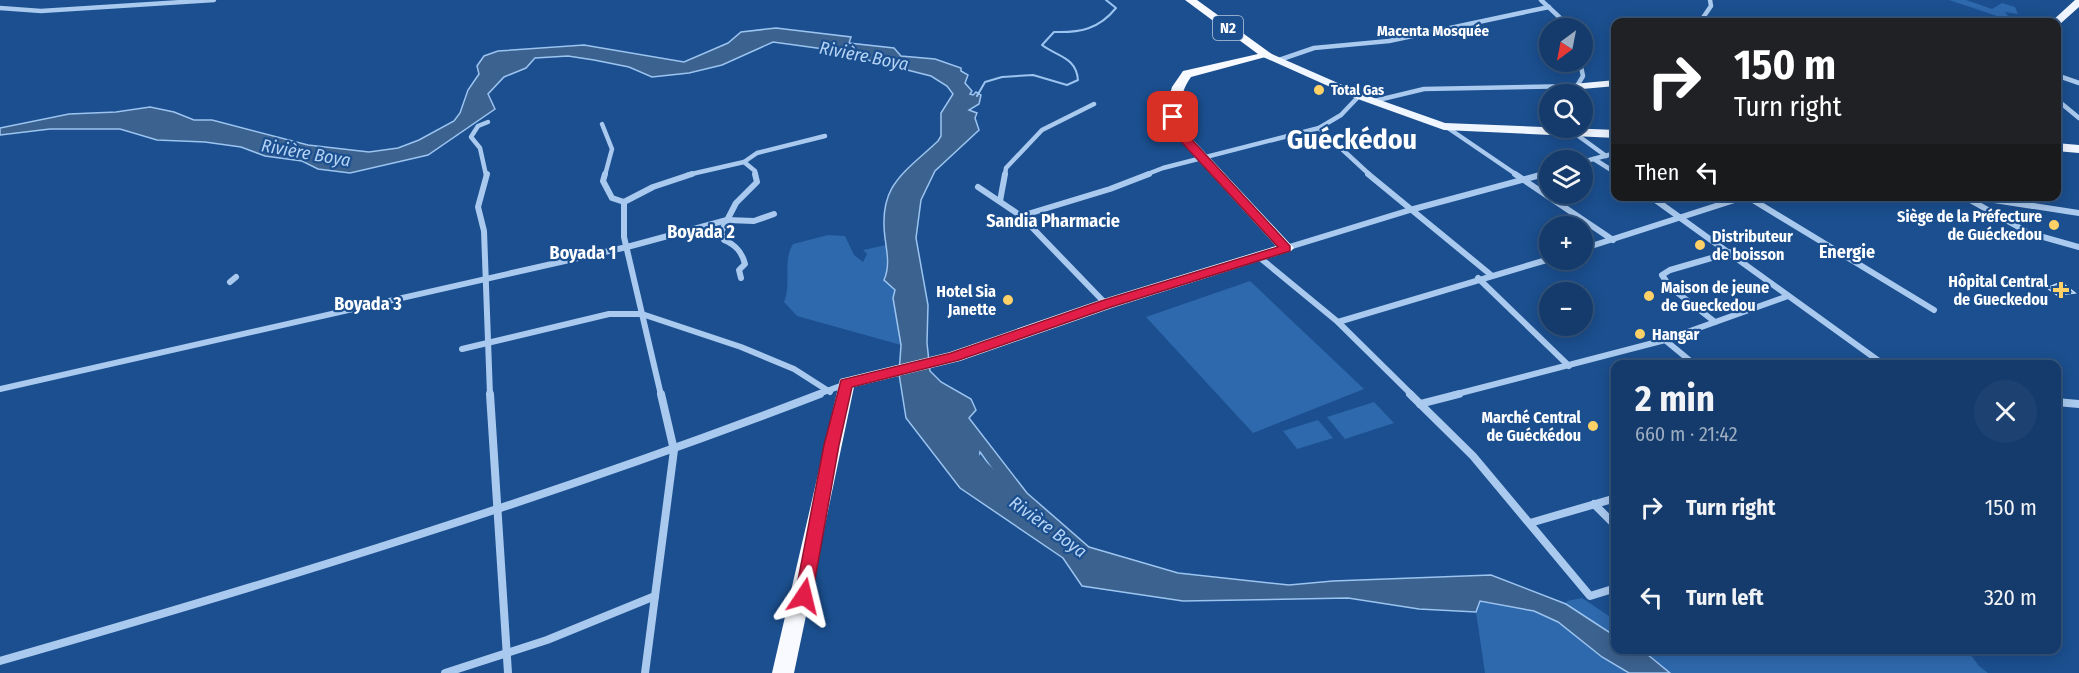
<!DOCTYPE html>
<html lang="en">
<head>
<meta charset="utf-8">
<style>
  :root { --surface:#143b6b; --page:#1d4271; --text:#f1f3f6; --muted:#9dadc1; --line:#33557e }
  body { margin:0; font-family:"Fira Sans Condensed",sans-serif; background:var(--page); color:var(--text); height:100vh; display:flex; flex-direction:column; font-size:22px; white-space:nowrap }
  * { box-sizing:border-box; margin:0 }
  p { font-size:20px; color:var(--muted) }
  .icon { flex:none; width:33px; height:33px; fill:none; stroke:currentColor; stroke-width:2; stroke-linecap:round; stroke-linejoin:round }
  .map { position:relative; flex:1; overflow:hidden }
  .panel { position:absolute; left:1611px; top:360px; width:450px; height:294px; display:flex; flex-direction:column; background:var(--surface); border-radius:12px; box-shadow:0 3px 15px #0003,0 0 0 2px var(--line) }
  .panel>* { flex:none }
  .top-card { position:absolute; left:1611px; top:18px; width:450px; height:183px; border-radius:12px; box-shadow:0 3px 15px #0003,0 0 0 2px var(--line); background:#202124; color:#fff; overflow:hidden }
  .needle { width:39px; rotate:212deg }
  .controls { position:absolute; left:1539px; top:18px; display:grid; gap:12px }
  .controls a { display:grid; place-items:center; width:54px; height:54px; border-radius:50%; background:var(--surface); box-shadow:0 3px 15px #0003,0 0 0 2px var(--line); font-size:30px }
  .pin { position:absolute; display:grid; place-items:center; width:51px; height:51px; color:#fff; margin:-26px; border-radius:12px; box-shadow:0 3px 9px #0006 }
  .me { position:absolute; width:66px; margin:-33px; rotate:10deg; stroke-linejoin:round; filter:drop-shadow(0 0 4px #0008) }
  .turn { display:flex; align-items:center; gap:21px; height:126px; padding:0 24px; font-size:27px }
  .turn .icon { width:78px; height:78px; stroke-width:2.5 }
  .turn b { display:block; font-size:42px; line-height:51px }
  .then { display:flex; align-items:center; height:57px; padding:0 24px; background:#0003; gap:12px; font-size:22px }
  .round { display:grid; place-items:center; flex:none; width:63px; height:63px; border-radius:32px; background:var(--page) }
  .overview { display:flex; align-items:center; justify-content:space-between; height:102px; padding:0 24px }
  h1 { font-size:36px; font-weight:700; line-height:45px }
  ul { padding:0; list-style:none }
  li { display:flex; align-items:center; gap:18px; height:90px; padding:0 24px }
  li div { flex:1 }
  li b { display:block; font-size:22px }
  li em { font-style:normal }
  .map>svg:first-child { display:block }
</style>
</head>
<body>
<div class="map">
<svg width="2079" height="673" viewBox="0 0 2079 673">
  <rect width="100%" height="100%" fill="#1b4f8f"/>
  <g fill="#2e69ad">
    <path d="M1949,0H1966L1992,9L2002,3L2015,7L2018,14L2005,12L2012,21Z"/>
    <path d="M828,235L845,236L854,255L863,262L867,254L863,250L886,245L887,274L884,280L895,290L893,298L901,345L797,316L784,302C792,282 782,263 793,244Z"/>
    <path d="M1250,281L1364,389L1253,433L1146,317Z"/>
    <path d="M1374,402L1394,423L1345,439L1327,417Z"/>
    <path d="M1318,420L1333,438L1297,449L1283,431Z"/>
    <path d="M1582,598L1615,620V636L1566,604L1567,601Z"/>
    <path d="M1480,601L1534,611L1558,622L1602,657L1629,673H1485L1476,612Z"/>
    <path d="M1642,650H1967L1979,666L1988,673H1670Z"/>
  </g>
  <path fill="#3c6290" stroke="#9cc4f0" stroke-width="1.5" fill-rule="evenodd" d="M776,28L851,37L849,43L894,48L901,56L935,59L961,68V71L968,75L965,83L972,91L970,94L973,95L976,92L981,95L979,104L969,110L977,113L975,118L979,130L935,171L921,200L916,238L928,305L927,343L930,371L941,382L971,399L976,410L969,418L1027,493L1089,547L1178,573L1289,585L1333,581L1491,575L1566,604L1615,636L1616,650H1642L1670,673H1629L1602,657L1558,622L1534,611L1480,601L1476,612L1419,609L1348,598L1183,601L1082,586L1063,558L960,488L906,418L899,374L901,345L893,298L895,290L884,280C890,267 887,252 885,238C878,185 904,173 938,141L941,136V113L953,94L947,86L931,76L824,49L773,42L722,65L689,73L652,77L629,67L594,60L568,56L535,58L526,68L504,77L488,94L495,109L428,155L350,173L318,169L302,161L265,156L241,147L205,142L157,140L120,129H50L0,135V128L69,114L116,112L150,107L174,112L194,120H212L308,145L369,152L398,148L419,140L454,121L460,113L468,90L479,74L477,66L484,56L498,51L584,45L684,62L728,43L741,32ZM980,452L1012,497V500L978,479L976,470Z"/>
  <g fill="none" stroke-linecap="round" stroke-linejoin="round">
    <path stroke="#9cc4f0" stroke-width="2" d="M977,96L985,82L1002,77L1033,75L1067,85L1078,80C1076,57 1058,57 1042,45L1054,32C1080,33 1099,29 1116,8L1106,0"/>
    <path fill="#3c6290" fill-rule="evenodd" d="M964,438L972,440L980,456L1036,511L1040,517L1036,523L1028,526L1020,523L963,467L953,446L956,440Z"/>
  </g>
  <path fill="#4478b7" stroke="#cfe3fa" stroke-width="1.5" d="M2061,282L2075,293L2057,295L2047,288Z"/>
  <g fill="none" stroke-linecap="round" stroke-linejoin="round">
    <g stroke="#a9c9ee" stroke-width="4.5">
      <path d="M1541,0L1571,28"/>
      <path d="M0,8L41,11L214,0"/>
      <path d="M1700,22L1711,6L1710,0"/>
      <path d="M1279,60L1314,48L1389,41L1549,7"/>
      <path d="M2056,75L2079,83"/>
      <path d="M2056,99L2079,118"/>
      <path d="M1374,101L1424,89L1577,86L1583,76L1580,62"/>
      <path d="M602,124L612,149L605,175"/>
      <path d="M1445,126L1517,175"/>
      <path d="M1319,128L1370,175"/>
      <path d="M1573,132L1606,156"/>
      <path d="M1594,159L1616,173"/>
      <path d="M1582,162L1616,153"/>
      <path d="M486,175L480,148L471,137L478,126L488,122"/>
      <path d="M687,175L744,162"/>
      <path d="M756,175L755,171L744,162L757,153L825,136"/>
      <path d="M1005,175L1006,168L1042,130L1094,104"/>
      <path d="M1145,175L1163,168L1319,128L1341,115L1359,96"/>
      <path d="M1539,175L1550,172"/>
    </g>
    <g stroke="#a9c9ee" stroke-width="6">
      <path d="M487,174L478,207L484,231L490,395"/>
      <path d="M605,174L603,181L612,198L624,202L653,187L692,174"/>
      <path d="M1368,174L1491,275"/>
      <path d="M1515,174L1613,240"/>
      <path d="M978,187L1021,216L1106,304"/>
      <path d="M1650,196L1883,364"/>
      <path d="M1963,196L2029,233L2079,247"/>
      <path d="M1968,196L2079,213"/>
      <path d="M1748,197L1934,310"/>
      <path d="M1000,201L1005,174"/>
      <path d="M624,202V237L661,395"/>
      <path d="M1021,216L1110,189L1149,174"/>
      <path d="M1286,248L1410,210L1544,174"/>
      <path d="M1582,249L1747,196"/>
      <path d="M1259,257L1338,322L1412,395"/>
      <path d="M741,278L739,270L745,264C742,252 736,245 724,240L721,232L736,203L757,182L755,174"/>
      <path d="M1478,278L1569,366"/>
      <path d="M230,282L236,277"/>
      <path d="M1338,322L1550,259"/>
      <path d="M1715,322L1670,287L1662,275L1670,270L1732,252"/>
      <path d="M1665,340L1694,364"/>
      <path d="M462,349L609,314H642L741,347L794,369L830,392"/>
      <path d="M0,389L627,247L727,220L754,221L774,214"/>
      <path d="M816,395L843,385"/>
      <path d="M1453,395L1665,340L1788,296"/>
    </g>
    <g stroke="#a9c9ee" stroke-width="8">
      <path d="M490,394L508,673"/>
      <path d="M1410,394L1473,456L1590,596L1616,588"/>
      <path d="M2056,402L2079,404"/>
      <path d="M1420,404L1459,394"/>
      <path d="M1594,504L1616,526"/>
      <path d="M1530,523L1616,498"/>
      <path d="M0,661C276,582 552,497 820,394"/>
      <path d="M445,673L547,640L655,596"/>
      <path d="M645,673L674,450L661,394"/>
    </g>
    <g fill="#f0f6ff" fill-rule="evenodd">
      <path d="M2075,0H2079V7L2060,24L2051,22Z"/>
      <path d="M1267,52L1363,94L1445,123L1616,130V138L1444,130L1355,98L1263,57V53Z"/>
      <path d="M1616,80V86L1582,89L1580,94H1569L1573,84Z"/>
      <path d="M2056,143L2079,145V153L2056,151Z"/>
    </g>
    <path fill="#f8faff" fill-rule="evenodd" d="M1185,0H1197L1273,55L1191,77C1179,93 1179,111 1184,130L1294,248L1291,251L1112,308L960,361L854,387L794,673H772L840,379L950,352L1100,300L1276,246L1171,131L1168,101L1172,87L1183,71L1258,54Z"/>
  </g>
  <path fill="#e11d48" stroke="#92132f" stroke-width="1.5" d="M1170,114H1177L1183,130L1290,246V251L1111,307L959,360L852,387L839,445L812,596L810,601H797L795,596L824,445L841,380L951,353L1101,301L1278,247L1174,134Z"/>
  <g fill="#ffd166" stroke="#1b4f8f" stroke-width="2">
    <circle cx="1319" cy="90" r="6"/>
    <circle cx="2054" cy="225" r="6"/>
    <circle cx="1700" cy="245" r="6"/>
    <path d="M2058 281h6v6h6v6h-6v6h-6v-6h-6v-6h6z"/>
    <circle cx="1649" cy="296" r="6"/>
    <circle cx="1008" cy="300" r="6"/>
    <circle cx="1640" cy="334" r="6"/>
    <circle cx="1593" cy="426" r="6"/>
  </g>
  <g text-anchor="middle" stroke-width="4.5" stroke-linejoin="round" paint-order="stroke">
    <g font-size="14" font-weight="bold" fill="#fff" stroke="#1b4f8f" text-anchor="start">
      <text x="1331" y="95">Total Gas</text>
    </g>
    <rect fill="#1b4f8f" stroke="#bbcadd" stroke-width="1.5" x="1213" y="16" width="30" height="24" rx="4.5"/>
    <g font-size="15" font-weight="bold" fill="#fff">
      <text x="1228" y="33">N2</text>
    </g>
    <g font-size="15" font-weight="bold" fill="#fff" stroke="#1b4f8f">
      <text x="1433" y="36">Macenta Mosquée</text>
    </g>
    <g font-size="16" font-weight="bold" fill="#fff" stroke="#1b4f8f" text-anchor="end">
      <text x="2042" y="222">Siège de la Préfecture<tspan x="2042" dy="18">de Guéckedou</tspan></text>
      <text x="1712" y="242" text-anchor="start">Distributeur<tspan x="1712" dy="18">de boisson</tspan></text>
      <text x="2048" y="287">Hôpital Central<tspan x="2048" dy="18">de Gueckedou</tspan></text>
      <text x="1661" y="293" text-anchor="start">Maison de jeune<tspan x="1661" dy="18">de Gueckedou</tspan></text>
      <text x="996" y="297">Hotel Sia<tspan x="996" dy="18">Janette</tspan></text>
      <text x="1652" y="340" text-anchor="start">Hangar</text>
      <text x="1581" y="423">Marché Central<tspan x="1581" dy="18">de Guéckédou</tspan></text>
    </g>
    <g font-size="18" font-style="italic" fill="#b5d3f5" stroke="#1b4f8f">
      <text transform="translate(864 56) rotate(11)" y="6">Rivière Boya</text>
      <text transform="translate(306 153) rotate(10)" y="6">Rivière Boya</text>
      <text transform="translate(1048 527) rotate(36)" y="6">Rivière Boya</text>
    </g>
    <g font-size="18" font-weight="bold" fill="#fff" stroke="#1b4f8f">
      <text x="1053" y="227">Sandia Pharmacie</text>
      <text x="701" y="238">Boyada 2</text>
      <text x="1847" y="258">Energie</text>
      <text x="583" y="259">Boyada 1</text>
      <text x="368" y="310">Boyada 3</text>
    </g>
    <g font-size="28" font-weight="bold" fill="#fff" stroke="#1b4f8f">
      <text x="1352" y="149">Guéckédou</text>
    </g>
  </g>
</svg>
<div class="controls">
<a><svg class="needle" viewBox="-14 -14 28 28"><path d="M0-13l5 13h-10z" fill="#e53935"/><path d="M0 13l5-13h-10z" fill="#9dadc1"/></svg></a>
<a><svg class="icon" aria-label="search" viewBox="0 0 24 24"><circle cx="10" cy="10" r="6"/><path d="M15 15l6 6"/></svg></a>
<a><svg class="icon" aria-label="layers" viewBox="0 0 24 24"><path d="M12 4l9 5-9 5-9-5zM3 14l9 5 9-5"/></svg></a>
<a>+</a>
<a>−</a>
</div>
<div class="pin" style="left:1173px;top:117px;background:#d93025"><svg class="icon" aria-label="arrive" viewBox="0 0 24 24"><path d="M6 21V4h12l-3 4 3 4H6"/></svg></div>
<svg class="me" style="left:804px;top:596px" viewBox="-20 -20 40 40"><path d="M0-17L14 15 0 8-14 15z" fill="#e11d48" stroke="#fff" stroke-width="4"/></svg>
<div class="top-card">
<div class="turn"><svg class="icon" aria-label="right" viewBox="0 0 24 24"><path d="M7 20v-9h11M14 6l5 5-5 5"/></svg><div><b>150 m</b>Turn right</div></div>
<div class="then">Then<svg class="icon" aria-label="left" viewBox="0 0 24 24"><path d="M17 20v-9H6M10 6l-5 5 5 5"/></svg></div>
</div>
<section class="panel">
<div class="overview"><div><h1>2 min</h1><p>660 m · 21:42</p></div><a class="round"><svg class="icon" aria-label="close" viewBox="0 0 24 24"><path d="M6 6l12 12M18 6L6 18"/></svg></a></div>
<ul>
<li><svg class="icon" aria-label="right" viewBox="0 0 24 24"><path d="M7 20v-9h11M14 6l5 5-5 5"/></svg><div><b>Turn right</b></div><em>150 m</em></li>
<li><svg class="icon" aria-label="left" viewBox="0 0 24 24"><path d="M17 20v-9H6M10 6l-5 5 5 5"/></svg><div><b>Turn left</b></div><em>320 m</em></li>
</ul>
</section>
</div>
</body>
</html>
